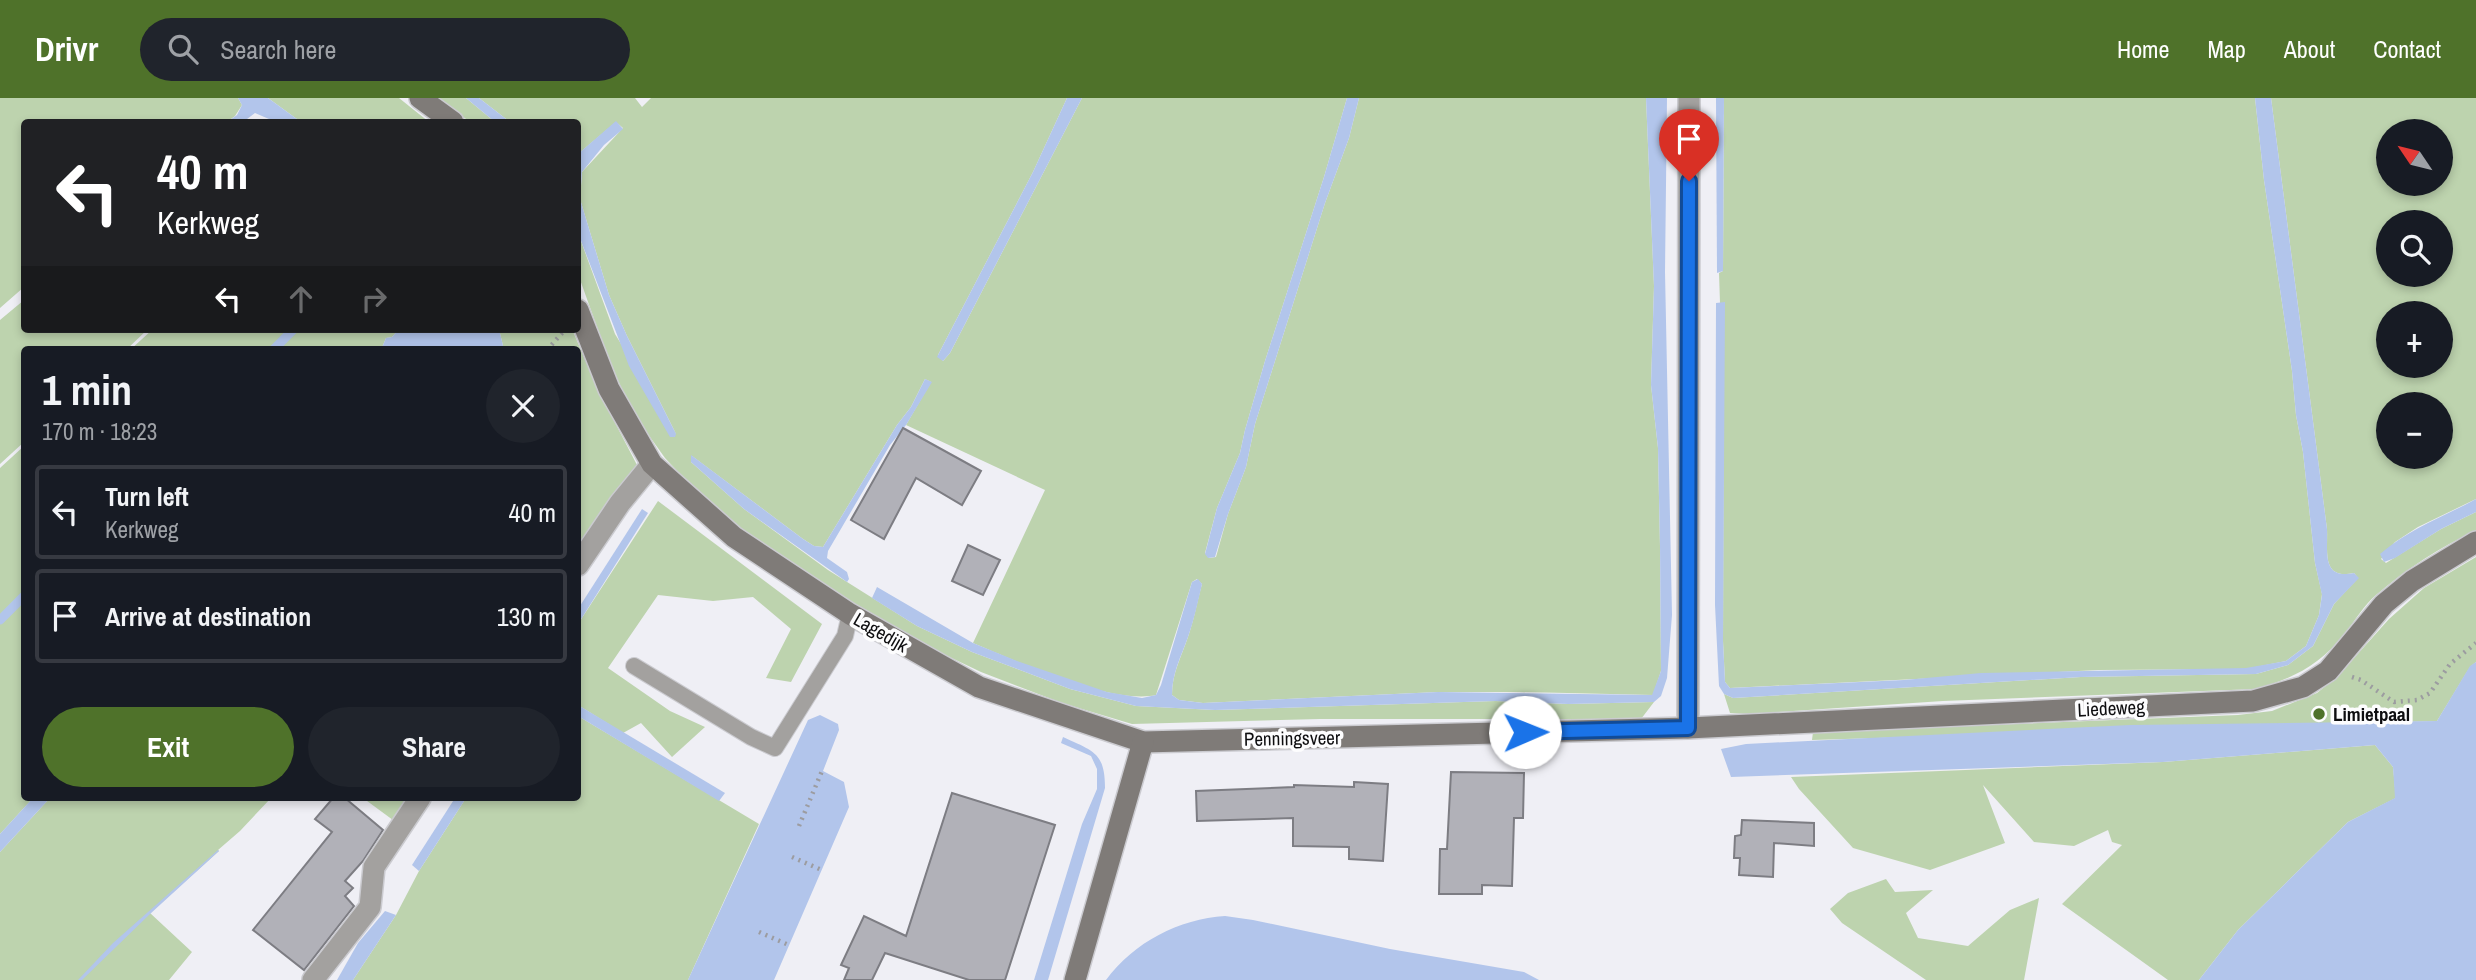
<!DOCTYPE html>
<html lang="en">
<head>
<meta charset="utf-8">
<style>
  :root { --surface:#171b24; --page:#20242c; --text:#f1f3f6; --muted:#9ea1a6; --line:#363941; --accent:#4f722a }
  body { margin:0; font-family:"Archivo Narrow",sans-serif; background:var(--page); color:var(--text); height:100vh; display:flex; flex-direction:column; font-size:26px; white-space:nowrap }
  * { box-sizing:border-box; margin:0 }
  p { font-size:23px; color:var(--muted) }
  .icon { flex:none; width:38px; height:38px; fill:none; stroke:currentColor; stroke-width:2; stroke-linecap:round; stroke-linejoin:round }
  .map { position:relative; flex:1; overflow:hidden }
  .drawer { position:absolute; left:21px; top:248px; width:560px; height:455px; display:flex; flex-direction:column; background:var(--surface); border-radius:7px; box-shadow:0 4px 10px #0003 }
  .drawer>* { flex:none }
  .guide { position:absolute; left:21px; top:21px; width:560px; height:214px; border-radius:7px; box-shadow:0 4px 10px #0003; background:#202124; color:#fff; overflow:hidden }
  .needle { width:46px; rotate:305deg }
  .controls { position:absolute; left:2376px; top:21px; display:grid; gap:14px }
  .controls a { display:grid; place-items:center; width:77px; height:77px; border-radius:50%; background:var(--surface); box-shadow:0 4px 10px #0003; font-size:35px }
  .pin { position:absolute; display:grid; place-items:center; width:60px; height:60px; color:#fff; margin:-72px -30px; border-radius:50% 50% 50% 0; rotate:-45deg; box-shadow:0 0 7px #0007 }
  .pin .icon { rotate:45deg }
  .me { position:absolute; width:77px; margin:-38px; rotate:89deg; stroke-linejoin:round; filter:drop-shadow(0 0 5px #0008) }
  .turn { display:flex; align-items:center; gap:24px; height:147px; padding:0 21px; font-size:32px }
  .turn .icon { width:91px; height:91px; stroke-width:2.5 }
  .turn b { display:block; font-size:49px; line-height:60px }
  .lanes { display:flex; align-items:center; height:66px; padding:0 21px; background:#0003; justify-content:center; gap:35px; direction:ltr }
  .lanes .off { opacity:.35 }
  .round { display:grid; place-items:center; flex:none; width:74px; height:74px; border-radius:37px; background:var(--page) }
  .head { display:flex; align-items:center; justify-content:space-between; height:119px; padding:0 21px }
  h1 { font-size:42px; font-weight:700; line-height:52px }
  .primary-button { display:flex; gap:14px; margin-top:auto; padding:14px 21px }
  .primary-button a { flex:1; height:80px; border-radius:42px; background:var(--accent); color:#fff; font-size:28px; font-weight:700; line-height:80px; text-align:center }
  .primary-button a+a { background:var(--page); color:var(--text) }
  ul { padding:0; list-style:none }
  li { display:flex; align-items:center; gap:21px; height:94px; margin:0 14px 10px; padding:0 7px; border:4px solid var(--line); border-radius:7px }
  li div { flex:1 }
  li b { display:block; font-size:26px }
  li em { font-style:normal }
  header { display:flex; align-items:center; gap:42px; box-sizing:border-box; height:98px; padding:0 35px; background:var(--accent); color:#fff }
  header strong { font-size:33px }
  nav { display:flex; gap:38px; margin-inline-start:auto; font-size:24px }
  .search { width:490px; height:63px; background:var(--page); display:flex; align-items:center; gap:18px; box-sizing:border-box; padding:0 24px; border-radius:38px; color:var(--muted); font-size:26px }
  .map>svg:first-child { display:block }
</style>
</head>
<body>
<header>
<strong>Drivr</strong>
<div class="search"><svg class="icon" aria-label="search" viewBox="0 0 24 24"><circle cx="10" cy="10" r="6"/><path d="M15 15l6 6"/></svg>Search here</div>
<nav><a>Home</a><a>Map</a><a>About</a><a>Contact</a></nav>
</header>
<div class="map">
<svg width="2476" height="882" viewBox="0 0 2476 882">
  <rect width="100%" height="100%" fill="#efeff5"/>
  <g fill="#bdd3ae" fill-rule="evenodd">
    <path d="M0,0H238L242,7L235,18L227,24H24V189L0,210Z"/>
    <path d="M268,0H399L429,24H301Z"/>
    <path d="M438,0H466L495,24H470Z"/>
    <path d="M479,0H635L642,9L651,0H1067L1033,74L938,257L943,263L950,255L1082,0H1347L1324,79L1265,263L1245,332L1240,355L1217,410L1205,455L1209,460L1216,459L1228,416L1246,369L1255,326L1325,105L1349,40L1359,0H1646L1654,188L1651,287L1658,350L1660,448L1661,573L1653,597L1519,594H1438L1203,605L1179,602L1172,597C1172,575 1181,560 1188,539C1194,522 1197,504 1202,486L1197,481L1192,484L1156,597C1112,607 1016,563 973,545L1045,392L906,327L931,284L925,281L911,309L897,327L823,449L814,448L803,441L692,358L691,364L744,411L828,472L917,528L972,554L1070,591L1136,608L1215,612L1495,603L1568,606L1654,604L1641,621H1320L1132,626L1062,605L981,574L914,542L840,499L753,442L700,397L665,360L635,318L611,268L578,176V135L615,236L676,336L627,238L609,197L580,101L582,74L623,30L616,24L578,56V24H510Z"/>
    <path d="M1724,0H2255L2264,82L2292,273L2296,317L2303,354L2315,465L2322,496L2319,517L2306,548L2286,563L2246,571L2099,572L1730,590L1725,584L1723,543L1724,205H1720L1719,175L1723,173Z"/>
    <path d="M2271,0H2476V401L2418,429L2395,444L2381,461L2386,465L2441,431L2476,414V433C2441,448 2405,472 2376,497C2364,507 2355,523 2345,535C2320,567 2294,580 2256,591L1943,603L1749,616L1730,615L1724,596L1733,600L2081,579L2256,576L2288,567L2313,548L2334,506L2358,480L2354,475C2321,482 2328,454 2327,431ZM2389,33H2441V86H2389ZM2389,124H2441V177H2389ZM2389,215H2441V268H2389ZM2389,306H2441V359H2389Z"/>
    <path d="M24,202V231H148L126,252H24V344L0,366V222Z"/>
    <path d="M153,231H399L392,239L386,240L381,252H130Z"/>
    <path d="M499,231H572L598,292L637,367L636,374L578,457V252H504Z"/>
    <path d="M24,348V700H33L0,736V370Z"/>
    <path d="M658,403L822,526L791,584L766,580L791,531L753,499L713,503L658,497L608,570L670,613L705,629L672,659L641,625L623,635L578,607V526Z"/>
    <path d="M2476,459V564L2470,569L2437,623L1812,642L1813,634L2238,617L2272,613L2317,595L2338,578L2389,521L2424,490Z"/>
    <path d="M578,618L759,726L688,882H353L396,817L419,773L466,700H578Z"/>
    <path d="M2375,647L2393,669L2396,700L2348,724L2238,832L2199,882H2168L2062,806L2122,747L2112,744L2108,732L2074,748L2034,744L1983,687L2005,745L1930,772L1853,750L1799,691L1791,679L2163,664Z"/>
    <path d="M50,700H271L240,733L218,752L219,753L150,815L192,854L169,882H0V754Z"/>
    <path d="M363,700H413L397,725Z"/>
    <path d="M1886,781L1895,794L1933,792L1906,815L1918,840L1968,848L2010,812L2039,800L2024,882H1926L1842,825L1830,811L1848,795Z"/>
  </g>
  <g fill="#b2c5eb">
    <path d="M238,0H268L301,24H276L255,15L243,24H227L237,17L242,7Z"/>
    <path d="M466,0H479L510,24H495Z"/>
    <path d="M1067,0H1082L950,255L943,263L937,259L938,257L1033,74Z"/>
    <path d="M1347,0H1359L1349,40L1325,105L1255,326L1246,369L1228,416L1215,459L1208,460L1205,456L1217,410L1240,355L1245,332L1265,263L1324,79Z"/>
    <path d="M1646,0H1667L1665,174L1672,517L1667,580L1661,598L1654,604L1568,606L1495,603L1215,612L1136,608L1070,591L972,554L917,528L872,500L877,489L973,545L1017,563L1107,594L1142,600L1156,597L1161,587L1192,484L1198,481L1202,486C1198,503 1194,522 1188,539C1181,559 1172,575 1172,597L1179,602L1203,605L1438,594L1652,597L1661,573L1660,448L1658,350L1651,287L1654,188Z"/>
    <path d="M1716,0H1724L1723,173L1717,175Z"/>
    <path d="M2255,0H2271L2327,431C2328,454 2321,482 2354,475L2359,480L2334,506L2313,548L2288,567L2256,576L2081,579L1733,600L1724,596L1719,588L1715,507L1716,205L1725,204L1723,543L1725,584L1730,590L1904,582L1981,575L2246,570L2286,563L2306,548L2319,517L2322,497L2315,465L2303,354L2296,317L2292,273L2264,82Z"/>
    <path d="M616,23L623,31L604,47L582,74L580,101L609,197L627,238L676,336L675,339H670L629,268L578,135V56Z"/>
    <path d="M399,231H499L504,252H381L386,240L392,239Z"/>
    <path d="M925,281L932,284L906,327L890,347L828,453L827,460L847,474L849,481L847,484L744,411L691,364V357L803,441L814,448L823,449L897,327L911,309Z"/>
    <path d="M2476,401V414L2441,431L2395,460L2384,464L2380,456C2409,431 2443,419 2476,401Z"/>
    <path d="M642,411L648,415L578,526V511Z"/>
    <path d="M2476,564V882H2199L2238,832L2348,724L2395,700L2393,669L2375,647L2163,664L1731,679L1721,651L1746,646L2130,627L2437,623L2470,568Z"/>
    <path d="M578,607L725,695L719,703L578,618Z"/>
    <path d="M820,617L838,626L839,632L823,673L844,684L849,709L774,882H688L808,622Z"/>
    <path d="M1063,639C1093,653 1105,654 1105,690L1048,882H1034L1082,726L1097,691V671L1091,658L1061,645Z"/>
    <path d="M33,700H50L0,754V736Z"/>
    <path d="M455,700H466L419,773L412,767Z"/>
    <path d="M218,752L219,753L150,816L82,882H78L113,845Z"/>
    <path d="M385,813L396,817L353,882H337L358,845Z"/>
    <path d="M1225,818L1253,822L1390,851L1524,874L1539,882H1106C1134,844 1179,821 1225,818Z"/>
  </g>
  <g fill="none" stroke-linecap="round" stroke-linejoin="round">
    <g stroke="#b2c5eb" stroke-width="9">
      <path d="M273,252L294,231"/>
      <path d="M0,522L24,498"/>
    </g>
  </g>
  <g fill="#b1b1b8" stroke="#7d7d83" stroke-width="2">
    <path d="M903,330L981,373L962,407L916,380L884,441L851,422Z"/>
    <path d="M968,447L1000,462L983,497L952,483Z"/>
    <path d="M1451,674L1524,675L1523,720H1514L1512,788L1482,787V796H1439L1440,751H1447Z"/>
    <path d="M1354,684L1388,686L1383,763L1349,761V749L1293,748V720L1197,723L1196,693L1294,689V687L1354,689Z"/>
    <path d="M952,695L1055,727L1005,882H969L885,855L872,882H844L849,870L841,867L864,818L906,838Z"/>
    <path d="M333,700H345L383,732L363,763L345,783L353,790L345,798L354,808L304,872L253,832L332,734L315,721Z"/>
    <path d="M1742,722L1814,725V748L1774,745L1773,779L1739,777L1740,760H1734L1735,738L1741,737Z"/>
  </g>
  <g fill="none" stroke-linecap="round" stroke-linejoin="round">
    <g stroke="#cbcbd0" stroke-width="18">
      <path id="lane" d="M634,568L751,639L775,650L845,538L850,516"/>
    </g>
    <g stroke="#cbcbd0" stroke-width="24">
      <g id="street">
        <path d="M578,467L620,405L652,366"/>
        <path d="M1688,630L1689,0"/>
        <path d="M313,882L370,809L374,769L420,700"/>
      </g>
    </g>
    <g stroke="#cbcbd0" stroke-width="24">
      <g id="secondary">
        <path d="M420,0L453,24"/>
        <path d="M578,212L609,291L652,366L734,439L850,516L979,589L1143,644L1688,630L2253,603L2303,589L2328,573L2384,506L2412,483L2476,444"/>
        <path d="M1075,882L1143,644"/>
      </g>
    </g>
    <g stroke="#9c9ca0" stroke-width="4.5" stroke-dasharray="2 5" stroke-linecap="butt">
      <path d="M547,252L563,234"/>
      <path d="M2352,579L2361,582L2394,604L2417,602L2430,595L2450,566L2476,545"/>
      <path d="M799,728L822,673"/>
      <path d="M792,759L824,773"/>
      <path d="M759,834L791,848"/>
    </g>
    <use href="#lane" stroke="#a3a19f" stroke-width="16"/>
    <use href="#street" stroke="#a3a19f" stroke-width="21"/>
    <use href="#secondary" stroke="#7f7b78" stroke-width="21"/>
  </g>
  <g fill="none" stroke-linecap="round" stroke-linejoin="round">
    <g stroke="#114b97" stroke-width="18">
      <path id="route" d="M1525,634L1688,630L1689,83"/>
    </g>
    <use href="#route" stroke="#1a73e8" stroke-width="12"/>
  </g>
  <circle fill="#4f722a" stroke="#fdfdfe" stroke-width="2.5" cx="2319" cy="616" r="7"/>
  <g text-anchor="middle" stroke-width="7" stroke-linejoin="round" paint-order="stroke">
    <g font-size="19" fill="#0e0e10" stroke="#fdfdfe">
      <text transform="translate(881 534) rotate(30)" y="7">Lagedijk</text>
      <text transform="translate(2111 610) rotate(-3)" y="7">Liedeweg</text>
      <text transform="translate(1292 640) rotate(-1)" y="7">Penningsveer</text>
    </g>
    <g font-size="19" font-weight="bold" fill="#0e0e10" stroke="#fdfdfe" text-anchor="start">
      <text x="2333" y="623">Limietpaal</text>
    </g>
  </g>
</svg>
<div class="controls">
<a><svg class="needle" viewBox="-14 -14 28 28"><path d="M0-13l5 13h-10z" fill="#e53935"/><path d="M0 13l5-13h-10z" fill="#9ea1a6"/></svg></a>
<a><svg class="icon" aria-label="search" viewBox="0 0 24 24"><circle cx="10" cy="10" r="6"/><path d="M15 15l6 6"/></svg></a>
<a>+</a>
<a>−</a>
</div>
<div class="pin" style="left:1689px;top:83px;background:#d93025"><svg class="icon" aria-label="arrive" viewBox="0 0 24 24"><path d="M6 21V4h12l-3 4 3 4H6"/></svg></div>
<svg class="me" style="left:1525px;top:634px" viewBox="-20 -20 40 40"><circle r="19" fill="#fff"/><path d="M0-13L10 11 0 6-10 11z" fill="#1a73e8"/></svg>
<div class="guide">
<div class="turn"><svg class="icon" aria-label="left" viewBox="0 0 24 24"><path d="M17 20v-9H6M10 6l-5 5 5 5"/></svg><div><b>40 m</b>Kerkweg</div></div>
<div class="lanes"><svg class="icon" aria-label="left" viewBox="0 0 24 24"><path d="M17 20v-9H6M10 6l-5 5 5 5"/></svg><svg class="icon off" aria-label="ahead" viewBox="0 0 24 24"><path d="M12 20V5M6 11l6-6 6 6"/></svg><svg class="icon off" aria-label="right" viewBox="0 0 24 24"><path d="M7 20v-9h11M14 6l5 5-5 5"/></svg></div>
</div>
<section class="drawer">
<div class="head"><div><h1>1 min</h1><p>170 m · 18:23</p></div><a class="round"><svg class="icon" aria-label="close" viewBox="0 0 24 24"><path d="M6 6l12 12M18 6L6 18"/></svg></a></div>
<ul>
<li><svg class="icon" aria-label="left" viewBox="0 0 24 24"><path d="M17 20v-9H6M10 6l-5 5 5 5"/></svg><div><b>Turn left</b><p>Kerkweg</p></div><em>40 m</em></li>
<li><svg class="icon" aria-label="arrive" viewBox="0 0 24 24"><path d="M6 21V4h12l-3 4 3 4H6"/></svg><div><b>Arrive at destination</b></div><em>130 m</em></li>
</ul>
<div class="primary-button"><a>Exit</a><a>Share</a></div>
</section>
</div>
</body>
</html>
